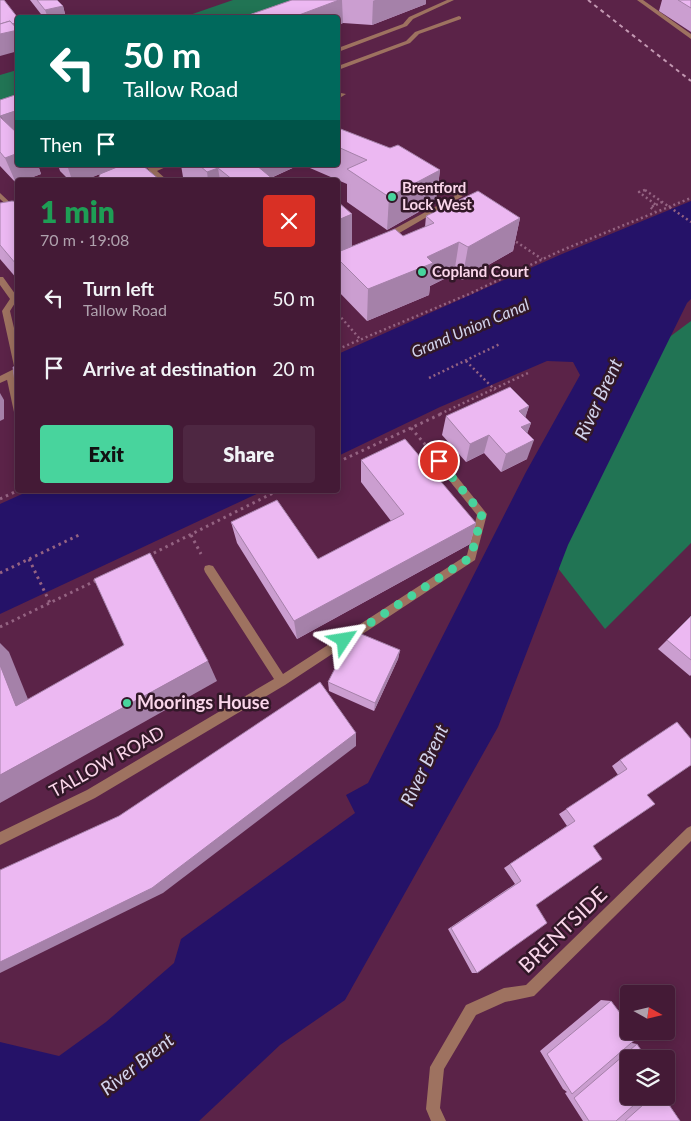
<!DOCTYPE html>
<html lang="en">
<head>
<meta charset="utf-8">
<style>
  :root { --surface:#441a36; --page:#4e2742; --text:#f1f3f6; --muted:#afa1ad; --line:#5c3851; --accent:#48d49d }
  body { margin:0; font-family:Lato,sans-serif; background:var(--page); color:var(--text); height:100vh; display:flex; flex-direction:column; font-size:19px; white-space:nowrap }
  * { box-sizing:border-box; margin:0 }
  p { font-size:16px; color:var(--muted) }
  .icon { flex:none; width:28px; height:28px; fill:none; stroke:currentColor; stroke-width:2; stroke-linecap:round; stroke-linejoin:round }
  .map { position:relative; flex:1; overflow:hidden }
  .details { position:absolute; left:15px; top:178px; width:325px; height:315px; display:flex; flex-direction:column; background:var(--surface); border-radius:5px; box-shadow:0 2px 12px #0003,0 0 0 1px var(--line) }
  .details>* { flex:none }
  .top-card { position:absolute; left:15px; top:15px; width:325px; height:152px; border-radius:5px; box-shadow:0 2px 12px #0003,0 0 0 1px var(--line); background:#00695c; color:#fff; overflow:hidden }
  .needle { width:32px; rotate:98deg }
  .controls { position:absolute; left:620px; top:985px; display:grid; gap:10px }
  .controls a { display:grid; place-items:center; width:55px; height:55px; border-radius:5px; background:var(--surface); box-shadow:0 2px 12px #0003,0 0 0 1px var(--line); font-size:25px }
  .pin { position:absolute; display:grid; place-items:center; width:42px; height:42px; color:#fff; margin:-21px; border:2px solid #fff; border-radius:50%; box-shadow:0 1px 5px #0007 }
  .me { position:absolute; width:55px; margin:-28px; rotate:57deg; stroke-linejoin:round; filter:drop-shadow(0 0 4px #0008) }
  .turn { display:flex; align-items:center; gap:18px; height:105px; padding:0 25px; font-size:22px }
  .turn .icon { width:65px; height:65px; stroke-width:2.5 }
  .turn b { display:block; font-size:35px; line-height:42px }
  .then { display:flex; align-items:center; height:48px; padding:0 25px; background:#0003; gap:10px; font-size:19px }
  .round { display:grid; place-items:center; flex:none; width:52px; height:52px; border-radius:5px; background:var(--page) }
  .overview { display:flex; align-items:center; justify-content:space-between; height:85px; padding:0 25px }
  h1 { font-size:30px; font-weight:800; line-height:38px; color:#1e9e55 }
  .action { display:flex; gap:10px; margin-top:auto; padding:10px 25px }
  .action a { flex:1; height:58px; border-radius:5px; background:var(--accent); color:#111; font-size:20px; font-weight:800; line-height:58px; text-align:center }
  .action a+a { background:var(--page); color:var(--text) }
  ul { padding:0; list-style:none }
  li { display:flex; align-items:center; gap:15px; height:70px; padding:0 25px }
  li div { flex:1 }
  li b { display:block; font-size:19px }
  li em { font-style:normal }
  .map>svg:first-child { display:block }
</style>
</head>
<body>
<div class="map">
<svg width="691" height="1121" viewBox="0 0 691 1121">
  <rect width="100%" height="100%" fill="#5b2348"/>
  <g fill="#217454">
    <path d="M233,0H338L287,17L181,18Z"/>
    <path d="M17,70V111L0,117V75Z"/>
    <path d="M691,321V543L605,629L554,563L652,350Z"/>
  </g>
  <g fill="#251268">
    <path d="M691,201V299L687,303L568,545L498,727L345,1000L280,1045L199,1121H0V1042L59,1056L106,1022L174,963L181,939L355,813L346,795L368,783L526,472L580,375L573,362L547,361L440,407L338,456V354L562,254Z"/>
    <path d="M31,490H265L0,614V504Z"/>
  </g>
  <g fill="none" stroke-linecap="round" stroke-linejoin="round">
    <g stroke="#946382" stroke-width="2.5" stroke-dasharray="2 3" stroke-linecap="butt">
      <path d="M645,190L639,192L656,205L650,207L655,211"/>
      <path d="M656,205L662,202"/>
      <path d="M512,239L542,259"/>
      <path d="M338,314L360,339"/>
      <path d="M338,349L469,294L560,251L691,198"/>
      <path d="M466,361L495,390"/>
      <path d="M429,378L500,344"/>
      <path d="M440,414L528,373"/>
    </g>
    <g stroke="#946382" stroke-width="3" stroke-dasharray="2.5 4" stroke-linecap="butt">
      <path d="M411,428L429,449"/>
      <path d="M338,462L443,413"/>
      <path d="M0,499L19,490"/>
      <path d="M191,535L201,554"/>
      <path d="M148,556L279,490"/>
      <path d="M29,559L50,603"/>
      <path d="M0,573L81,534"/>
      <path d="M0,627L97,580"/>
    </g>
    <g fill="#9e7260" fill-rule="evenodd">
      <path d="M447,0H454L413,19L407,26L338,52V48L403,24L409,17Z"/>
      <path d="M637,0H643L691,34V39Z"/>
      <path d="M459,16L461,17V19L419,34L410,43L338,70V66L406,41L415,32Z"/>
      <path d="M144,165H151L156,171L151,172Z"/>
      <path d="M0,193L17,209V211H13L0,199Z"/>
      <path d="M10,372L14,375L18,390V415L14,412L6,375Z"/>
    </g>
    <g fill="#9e7260" fill-rule="evenodd">
      <path d="M341,93L346,94L338,99V95Z"/>
      <path d="M161,165H170L157,171L167,180H160L151,173L132,180H123Z"/>
      <path d="M426,176H430L463,196L389,239H383V235L455,196L426,178Z"/>
      <path d="M0,277H3L18,298L10,311L18,345V375L0,383V376L16,368L14,366L2,311L10,299L0,285Z"/>
      <path d="M439,457L442,458L487,514L475,560L285,685L95,798L0,845V832L87,790L274,679L205,572L204,569L205,566L209,565L213,566L283,674L467,555L477,515L436,464L434,461Z"/>
      <path d="M691,826V841L534,996L505,1002L476,1015L444,1069L440,1108L446,1121H431L426,1109L430,1067L466,1005L504,988L526,985L687,828Z"/>
    </g>
    <path stroke="#c398b2" stroke-width="2" stroke-dasharray="4 4" stroke-linecap="butt" d="M588,0L691,81"/>
    <path stroke="#946382" stroke-width="2.5" stroke-dasharray="2 3" stroke-linecap="butt" d="M645,190L691,222"/>
  </g>
  <g fill="#cb9ed0">
    <path d="M30,0H57L63,6L66,18H44Z"/>
    <path d="M292,0H426V4L372,25L343,23L338,25V18H246V16Z"/>
    <path d="M662,0H691V32L659,11Z"/>
    <path d="M0,116L18,165H38L41,174L25,180H18L16,183L0,166Z"/>
    <path d="M338,128L440,170L436,202L387,230L347,202V184L303,165H338Z"/>
    <path d="M58,165H117L100,174L85,180H69L60,171Z"/>
    <path d="M181,165H299L271,178L274,180H186L183,177Z"/>
    <path d="M18,202V280L0,259V203Z"/>
    <path d="M338,202L352,246L403,236L425,227L426,216L520,218L513,251L462,280L454,274L430,286L429,295L367,321L338,291Z"/>
    <path d="M529,406L525,417L531,423L527,433V459L501,472L484,453L466,462L442,435L446,416Z"/>
    <path d="M361,460L476,523L470,544L297,639L237,543L231,522L318,559L391,521L361,482Z"/>
    <path d="M691,616V675L690,676L658,649Z"/>
    <path d="M400,650L398,659L374,711L329,691L328,682Z"/>
    <path d="M620,760L647,795L593,846L536,905L477,973H472L448,929L515,884L504,868L567,826L559,814L618,775L612,766Z"/>
    <path d="M601,1000L611,1001L618,1011L625,1005H629V1031L632,1043L637,1044L629,1096H663L680,1121H583L565,1093L567,1092L563,1089L540,1051Z"/>
  </g>
  <g fill="#a581a9">
    <path d="M339,0H342L343,23L338,25V18H291Z"/>
    <path d="M375,0H426V4L372,25L373,1Z"/>
    <path d="M63,6L66,18H48L45,10Z"/>
    <path d="M18,22V51L0,56V27Z"/>
    <path d="M18,110V139L0,116Z"/>
    <path d="M18,153V165H38L41,174L25,180H18V183H16L5,158Z"/>
    <path d="M67,165H117L118,167L85,180H72Z"/>
    <path d="M245,165H299L266,180Z"/>
    <path d="M218,168L220,180H208L207,172Z"/>
    <path d="M440,170L436,202L387,230L389,197Z"/>
    <path d="M352,214V247L338,253V220Z"/>
    <path d="M520,218L513,251L462,280L468,247Z"/>
    <path d="M459,242L454,274L430,286L429,295L367,321L368,289L427,257Z"/>
    <path d="M338,320H339L340,334H338Z"/>
    <path d="M0,393L4,400V419L0,421Z"/>
    <path d="M529,406L523,425L519,411Z"/>
    <path d="M531,423L524,442L521,427Z"/>
    <path d="M489,435L484,453L466,462L470,444Z"/>
    <path d="M534,440L527,459L501,472L506,454Z"/>
    <path d="M476,523L470,544L297,639L294,621Z"/>
    <path d="M0,643L9,652L38,724L16,706L0,665Z"/>
    <path d="M400,650L398,659L374,711L375,703Z"/>
    <path d="M208,661L217,681L0,803V775Z"/>
    <path d="M356,733V746L163,893L0,973V962Z"/>
  </g>
  <g fill="#ecb8f2" stroke="#a581a9">
    <path d="M0,0H4L18,18V22L12,24L10,21L0,24Z"/>
    <path d="M37,0H57L63,6L45,10Z"/>
    <path d="M292,0H339L291,18H250L246,16Z"/>
    <path d="M678,0H691V8Z"/>
    <path d="M10,21L18,30L0,34V24Z"/>
    <path d="M18,94V110L0,116V100Z"/>
    <path d="M0,117L18,134V153L5,158L0,152Z"/>
    <path d="M338,128L390,148L398,145L440,170L389,197L347,169L367,160L338,147Z"/>
    <path d="M122,165H142L160,180H98L100,174Z"/>
    <path d="M199,165H256L274,180H233L218,168L207,172Z"/>
    <path d="M478,191L520,218L468,247L459,242L427,257L433,263L368,289L338,259V252L395,229L403,236L434,223L426,216Z"/>
    <path d="M12,201L18,202V269L16,264L0,245V203Z"/>
    <path d="M338,202L352,214L338,220Z"/>
    <path d="M18,366V406L13,367Z"/>
    <path d="M510,387L529,406L519,411L531,423L521,427L534,440L506,454L489,435L470,444L446,416Z"/>
    <path d="M405,439L476,523L294,621L231,522L277,500L318,559L404,514L361,460Z"/>
    <path d="M150,553L208,661L0,775V665L16,706L124,645L94,579Z"/>
    <path d="M691,616V660L667,640Z"/>
    <path d="M354,631L400,650L375,703L328,682Z"/>
    <path d="M320,682L356,733L152,888L0,962V870L119,816Z"/>
    <path d="M677,722L691,739V765L647,795L655,804L593,846L602,859L536,905L547,923L477,973L451,928L521,881L510,864L575,821L566,809L627,769L620,760Z"/>
    <path d="M611,1001L623,1017L629,1012V1031H645L572,1094L547,1054Z"/>
    <path d="M637,1044L647,1059H629V1096H644L616,1121H589L574,1098Z"/>
    <path d="M653,1096H663L680,1121H625Z"/>
  </g>
  <g fill="none" stroke-linecap="round" stroke-linejoin="round">
    <path stroke="#48d49d" stroke-width="9" stroke-dasharray="0 16.2" d="M344,640L471,557L482,514L439,461"/>
  </g>
  <g fill="#48d49d" stroke="#321828" stroke-width="2">
    <circle cx="392" cy="197" r="5"/>
    <circle cx="422" cy="272" r="5"/>
    <circle cx="127" cy="703" r="5"/>
  </g>
  <g text-anchor="middle" stroke-width="5" stroke-linejoin="round" paint-order="stroke">
    <g font-size="15" font-weight="bold" fill="#fad6ea" stroke="#321828" text-anchor="start">
      <text x="402" y="193">Brentford<tspan x="402" dy="17">Lock West</tspan></text>
      <text x="432" y="277">Copland Court</text>
    </g>
    <g font-size="16" font-style="italic" fill="#d3d4ed" stroke="#321828">
      <text transform="translate(470 328) rotate(-23)" y="6">Grand Union Canal</text>
    </g>
    <g font-size="18" font-weight="bold" fill="#fad6ea" stroke="#321828" text-anchor="start">
      <text x="137" y="709">Moorings House</text>
    </g>
    <g font-size="18" fill="#fad6ea" stroke="#321828">
      <text transform="translate(107 762) rotate(-29)" y="6">TALLOW ROAD</text>
    </g>
    <g font-size="19" font-style="italic" fill="#d3d4ed" stroke="#321828">
      <text transform="translate(598 399) rotate(-65)" y="7">River Brent</text>
      <text transform="translate(424 765) rotate(-65)" y="7">River Brent</text>
      <text transform="translate(137 1064) rotate(-38)" y="7">River Brent</text>
    </g>
    <g font-size="21" fill="#fad6ea" stroke="#321828">
      <text transform="translate(563 930) rotate(-44)" y="7">BRENTSIDE</text>
    </g>
  </g>
</svg>
<div class="controls">
<a><svg class="needle" viewBox="-14 -14 28 28"><path d="M0-13l5 13h-10z" fill="#e53935"/><path d="M0 13l5-13h-10z" fill="#afa1ad"/></svg></a>
<a><svg class="icon" aria-label="layers" viewBox="0 0 24 24"><path d="M12 4l9 5-9 5-9-5zM3 14l9 5 9-5"/></svg></a>
</div>
<div class="pin" style="left:439px;top:461px;background:#d93025"><svg class="icon" aria-label="arrive" viewBox="0 0 24 24"><path d="M6 21V4h12l-3 4 3 4H6"/></svg></div>
<svg class="me" style="left:344px;top:640px" viewBox="-20 -20 40 40"><path d="M0-17L14 15 0 8-14 15z" fill="#48d49d" stroke="#fff" stroke-width="4"/></svg>
<div class="top-card">
<div class="turn"><svg class="icon" aria-label="left" viewBox="0 0 24 24"><path d="M17 20v-9H6M10 6l-5 5 5 5"/></svg><div><b>50 m</b>Tallow Road</div></div>
<div class="then">Then<svg class="icon" aria-label="arrive" viewBox="0 0 24 24"><path d="M6 21V4h12l-3 4 3 4H6"/></svg></div>
</div>
<section class="details">
<div class="overview"><div><h1>1 min</h1><p>70 m · 19:08</p></div><a class="round" style="background:#d93025;color:#fff"><svg class="icon" aria-label="close" viewBox="0 0 24 24"><path d="M6 6l12 12M18 6L6 18"/></svg></a></div>
<ul>
<li><svg class="icon" aria-label="left" viewBox="0 0 24 24"><path d="M17 20v-9H6M10 6l-5 5 5 5"/></svg><div><b>Turn left</b><p>Tallow Road</p></div><em>50 m</em></li>
<li><svg class="icon" aria-label="arrive" viewBox="0 0 24 24"><path d="M6 21V4h12l-3 4 3 4H6"/></svg><div><b>Arrive at destination</b></div><em>20 m</em></li>
</ul>
<div class="action"><a>Exit</a><a>Share</a></div>
</section>
</div>
</body>
</html>
